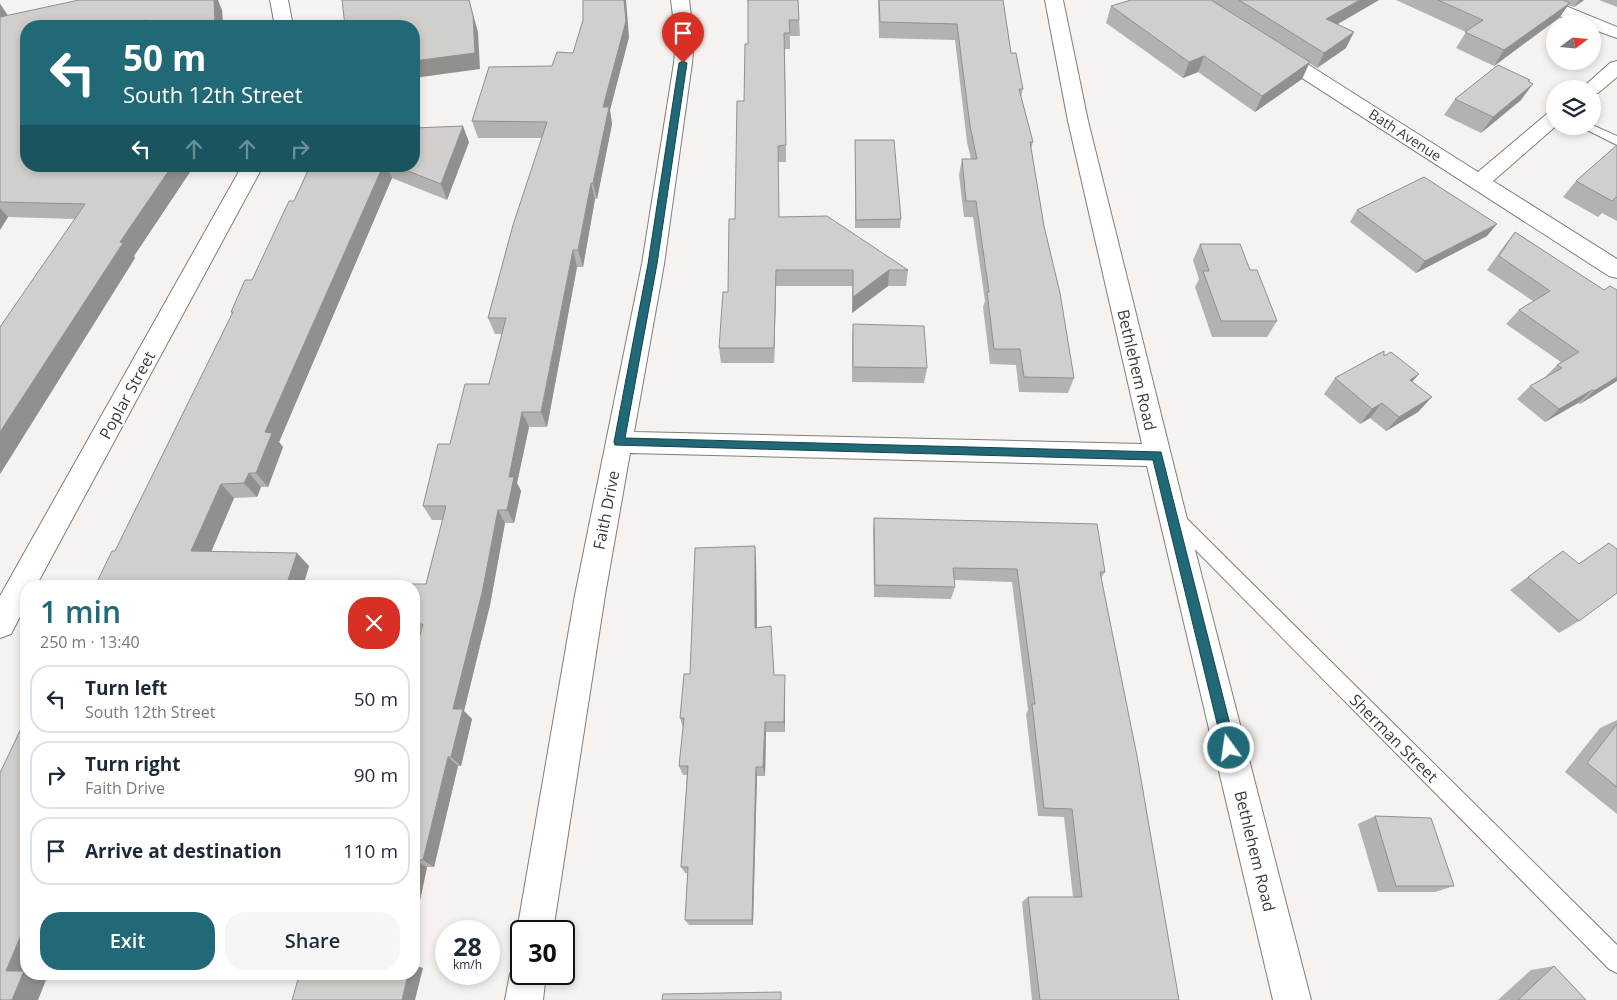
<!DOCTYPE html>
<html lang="en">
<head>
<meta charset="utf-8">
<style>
  :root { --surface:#fff; --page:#f6f6f7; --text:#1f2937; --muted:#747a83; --line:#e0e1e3; --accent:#216977 }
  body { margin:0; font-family:"Open Sans",sans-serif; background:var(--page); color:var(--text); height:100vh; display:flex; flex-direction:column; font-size:19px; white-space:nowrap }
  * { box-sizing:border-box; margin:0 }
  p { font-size:16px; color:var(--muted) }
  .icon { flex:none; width:28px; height:28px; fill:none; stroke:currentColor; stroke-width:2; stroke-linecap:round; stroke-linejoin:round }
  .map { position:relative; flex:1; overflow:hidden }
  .sheet { position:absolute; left:20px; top:580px; width:400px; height:400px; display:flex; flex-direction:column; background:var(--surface); border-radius:20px; box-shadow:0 2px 8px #0003 }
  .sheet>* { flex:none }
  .hud { position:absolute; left:20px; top:20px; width:400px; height:152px; border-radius:20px; box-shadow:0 2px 8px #0003; background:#216977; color:#fff; overflow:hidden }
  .needle { width:32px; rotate:74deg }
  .tools { position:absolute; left:1546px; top:15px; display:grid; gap:10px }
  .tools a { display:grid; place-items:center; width:55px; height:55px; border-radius:50%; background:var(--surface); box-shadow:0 2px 8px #0003; font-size:25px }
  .speed { position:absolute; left:435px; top:920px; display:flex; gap:10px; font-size:25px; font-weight:700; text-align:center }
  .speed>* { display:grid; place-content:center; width:65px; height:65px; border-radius:50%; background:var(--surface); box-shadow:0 2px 8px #0003; line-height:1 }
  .speed small { font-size:12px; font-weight:400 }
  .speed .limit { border:2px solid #111; border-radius:8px; background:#fff; color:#111 }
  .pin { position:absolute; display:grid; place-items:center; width:42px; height:42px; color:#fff; margin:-51px -21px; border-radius:50% 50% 50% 0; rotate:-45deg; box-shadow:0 0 5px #0007 }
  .pin .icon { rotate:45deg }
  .me { position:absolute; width:55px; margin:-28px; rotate:346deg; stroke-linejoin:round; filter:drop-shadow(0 0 4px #0008) }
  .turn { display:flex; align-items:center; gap:18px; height:105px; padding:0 20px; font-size:22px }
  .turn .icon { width:65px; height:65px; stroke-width:2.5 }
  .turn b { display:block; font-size:35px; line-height:42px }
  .lanes { display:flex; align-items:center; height:48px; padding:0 20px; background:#0003; justify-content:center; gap:25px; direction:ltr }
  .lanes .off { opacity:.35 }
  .round { display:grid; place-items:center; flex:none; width:52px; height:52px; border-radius:20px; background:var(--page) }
  .headline { display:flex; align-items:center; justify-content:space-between; height:85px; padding:0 20px }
  h1 { font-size:30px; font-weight:600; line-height:38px; color:var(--accent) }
  .action { display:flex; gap:10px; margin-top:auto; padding:10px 20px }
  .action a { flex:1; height:58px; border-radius:20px; background:var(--accent); color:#fff; font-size:20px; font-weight:600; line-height:58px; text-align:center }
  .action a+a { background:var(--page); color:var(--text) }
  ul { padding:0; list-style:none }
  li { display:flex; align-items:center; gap:15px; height:68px; margin:0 10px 8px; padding:0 10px; border:2px solid var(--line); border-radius:20px }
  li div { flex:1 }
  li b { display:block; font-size:19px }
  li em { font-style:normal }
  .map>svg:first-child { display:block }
</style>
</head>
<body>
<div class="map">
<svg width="1617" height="1000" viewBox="0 0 1617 1000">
  <rect width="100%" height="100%" fill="#f5f2ef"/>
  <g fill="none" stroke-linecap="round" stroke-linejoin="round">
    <g stroke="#807d7b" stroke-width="2">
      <g id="service">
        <path d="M1592,125L1617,136V145L1579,126Z"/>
        <path d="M1174,509L1180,512L1617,945V973L1609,969L1168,522L1165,517L1168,512Z"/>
      </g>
    </g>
    <g stroke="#807d7b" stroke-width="2">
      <g id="minor">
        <path d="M270,0H288L293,26H275Z"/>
        <path d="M671,0H689L694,40L692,63L664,264L634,432L1142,444L1068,121L1045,0H1063L1088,121L1186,515L1311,1000H1273L1147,466L630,453L605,595L553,931H521V941L517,931L575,595L642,264L674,63L676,40Z"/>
        <path d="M1275,46L1282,48L1478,172L1548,113L1555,111L1556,126L1493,181L1617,259V278L1609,276L1268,56L1266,52L1268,48Z"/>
        <path d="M1617,61V77L1598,93L1592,94V89H1581L1610,63Z"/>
        <path d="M242,166H263L36,586H26V605L11,634L0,638V596Z"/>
        <path d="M521,958V974H546L543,1000H505L510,974L515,961Z"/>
      </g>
    </g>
    <g stroke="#807d7b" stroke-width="2">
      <path id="secondary" d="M1527,0H1551L1617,27V38L1592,29V24H1579L1530,4Z"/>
    </g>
    <use href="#service" fill="#fff" fill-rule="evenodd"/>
    <use href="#minor" fill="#fff" fill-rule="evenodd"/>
    <use href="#secondary" fill="#fff" fill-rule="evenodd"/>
  </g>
  <g fill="#b4b1af">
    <path d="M747,0H798L800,36H790V49H785L786,162H778L779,217L908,270L906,286H888L852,313V286H776L774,363H721L719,348L728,292L735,219L748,44V3Z"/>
    <path d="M878,0H1003L1011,53L1023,89L1021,97L1033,142L1031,149L1044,226L1074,378L1068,393L1019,392L1016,365L990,364L983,307L985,301L973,217H964L959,175L962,159H971L967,142L955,40L879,38Z"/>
    <path d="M1131,0H1379L1337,24L1346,48L1317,68L1309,63L1302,79L1255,112L1198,72L1183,78L1106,23L1111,6Z"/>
    <path d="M1396,0H1584L1574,7L1568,5L1559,18L1494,66L1456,48L1466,32Z"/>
    <path d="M1599,0H1617V7Z"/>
    <path d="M0,4L7,14L8,16L222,10L223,26H26V166H194L134,256L135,258L0,474V327L75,219L8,217L0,230Z"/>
    <path d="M629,37L610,110L612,124L597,199H595L583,267H577L547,427H529L517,483L521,491L514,523H505L490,605L464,711L472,719L461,766H458L434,867H427L414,929L420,636H414V586L426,584L443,520H432L423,506L450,444L489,384L502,334H495L488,318L542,138H478L472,121L573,53Z"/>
    <path d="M1529,81L1521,100L1481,133L1444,115L1455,99Z"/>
    <path d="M855,140L901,219L900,228H855Z"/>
    <path d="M469,142L447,200L392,178L279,442L283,447L268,487H261L257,497L234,498L211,552L309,566L303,586H95L115,551L232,314L231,312L252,280L294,201L310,166H414Z"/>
    <path d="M1617,145V221L1602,213L1598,217L1563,197L1576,181Z"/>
    <path d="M1357,210L1487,236L1416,273L1350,222Z"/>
    <path d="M1515,232L1604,290H1617V381L1580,404L1578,403L1545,422L1517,399L1530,386L1544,378L1557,365L1561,362L1506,324L1519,310L1533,301L1487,270L1504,246Z"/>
    <path d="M1200,244L1250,270L1277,321L1267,337H1212L1195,287L1199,279L1193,260Z"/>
    <path d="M853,324L927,368L924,383L852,382V340Z"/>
    <path d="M1384,356L1412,382L1418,412L1386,431L1370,418L1360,424L1324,394L1335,378Z"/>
    <path d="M874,518L1105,572L1101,578L1179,1000H1032L1022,902L1028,897H1073L1064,817L1038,816L1026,714L1028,710L1012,582L954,580L955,587L951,599L874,597L873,531Z"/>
    <path d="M1609,543L1579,621L1559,633L1510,590L1563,551L1578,564Z"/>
    <path d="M756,559L757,628L774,675L785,686V732H766L765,776H757L753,925H689L685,920L688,873H685L681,867L687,775H683L679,766L683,728L680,718L690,674Z"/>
    <path d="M1617,720V814L1565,772L1600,728Z"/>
    <path d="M1375,816L1454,886L1435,892H1378L1358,824Z"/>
    <path d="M1554,966L1586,1000H1498L1531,970Z"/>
  </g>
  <g fill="#92908f">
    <path d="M214,0H218L222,10L223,26H215Z"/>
    <path d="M469,0L478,32L480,69L414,78V61Z"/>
    <path d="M624,0H626L629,37L610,110L612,124L597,199L593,183L603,107Z"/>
    <path d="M1360,0H1379L1319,35L1326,19Z"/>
    <path d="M1579,0H1584L1574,7Z"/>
    <path d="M1570,3L1559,18L1494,66L1504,50Z"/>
    <path d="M0,4L7,14L12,34L0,18Z"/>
    <path d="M147,20L150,26H119Z"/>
    <path d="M1354,32L1346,48L1317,68L1324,53Z"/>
    <path d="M1204,56L1198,72L1183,78L1189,62Z"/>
    <path d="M1310,62L1302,79L1255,112L1262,96Z"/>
    <path d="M1533,84L1521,100L1481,133L1493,117Z"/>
    <path d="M463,126L469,142L447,200L441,184Z"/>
    <path d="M172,166H194L134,256L135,258L0,474V432L120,242Z"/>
    <path d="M383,166H386L392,178L279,442L283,447L268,487L256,473L265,432Z"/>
    <path d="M591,183L595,199L583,267L578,250Z"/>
    <path d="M0,208L8,217L0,230Z"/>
    <path d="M1497,224L1487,236L1416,273L1425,261Z"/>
    <path d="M573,250L577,267L547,427L541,412Z"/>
    <path d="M776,270V286L774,363V348Z"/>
    <path d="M889,270L888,286L852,313L853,297Z"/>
    <path d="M1419,374L1406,389L1410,380Z"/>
    <path d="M1617,377V381L1580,404L1594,391Z"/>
    <path d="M1592,390L1578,403L1545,422L1559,409Z"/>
    <path d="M1432,397L1418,412L1386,431L1399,417Z"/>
    <path d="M1382,403L1370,418L1360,424L1372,409Z"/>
    <path d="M522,412L529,427L517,483L521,491L514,523L507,510L509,477Z"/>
    <path d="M249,473L261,487L257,497L244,483Z"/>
    <path d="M221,484L234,498L206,564L191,551Z"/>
    <path d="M498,510L505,523L490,605L464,711L472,719L461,766L451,757L453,709Z"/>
    <path d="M755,546L756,559L757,639L755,628Z"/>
    <path d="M297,553L309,566L303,586H286Z"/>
    <path d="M785,675V732L784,722Z"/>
    <path d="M765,722L766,732L765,776L763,767Z"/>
    <path d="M448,757L458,766L434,867L423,860Z"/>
    <path d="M756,767L757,776L753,925L752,920Z"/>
    <path d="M415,860L427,867L414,929V867Z"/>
    <path d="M26,923V974H42L48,975L38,1000H12L6,971Z"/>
    <path d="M414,965L423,968L415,1000H402L408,974H414Z"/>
  </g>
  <g fill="#d1cecc" stroke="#92908f">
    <path d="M79,0H214L215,26H145L147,20L119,26H26V166H172L120,242L123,243L0,432V327L85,204L0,202V17Z"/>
    <path d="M342,0H469L473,16L475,53L414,61V26H345Z"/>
    <path d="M583,0H624L626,21L603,107H609L593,183H591L578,250H573L541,412H522L509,477H514L507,510H498L482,593L453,709H463L451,757H448L423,860H415L414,867V657L423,624H414V586H405L406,584H426L446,506H423L438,444H450L465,384H489L506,318H488L513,225L547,122L472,121L489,67L552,66L557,52L573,53L583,20Z"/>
    <path d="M748,0H798L799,20H789L790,33H784L786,145L778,146L779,217L827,216L908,270H889L853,297V270H776L774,348H719L723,292H728L729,219H735L737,101H744L745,44H748Z"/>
    <path d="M879,0H1003L1011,53H1016L1023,89H1019L1033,142H1030L1044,226L1060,293L1074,378L1024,377L1020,349H994L987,292H989L976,201H966L962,159H977L970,126L957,24L880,22Z"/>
    <path d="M1131,0H1211L1310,62L1262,96L1204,56L1189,62L1111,6Z"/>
    <path d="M1239,0H1360L1326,19L1354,32L1324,53Z"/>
    <path d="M1438,0H1563L1570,3L1504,50L1465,32L1483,20Z"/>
    <path d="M1498,65L1530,80L1528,81L1533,84L1493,117L1455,99Z"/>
    <path d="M463,126L441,184L395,166H414V128Z"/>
    <path d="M855,140H894L901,219L856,220Z"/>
    <path d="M1617,145V198L1616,197L1612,201L1576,181Z"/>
    <path d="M310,166H383L265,432L272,433L256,473H249L244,483L221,484L191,551L297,553L286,586H95L112,551H115L233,312H231L245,280H252L289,201H294Z"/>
    <path d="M1424,177L1497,224L1425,261L1357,210Z"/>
    <path d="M1515,232L1604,290L1610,286L1617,290V377L1594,391L1592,390L1559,409L1530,386L1562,368L1557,365L1579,352L1519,310L1550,291L1499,256Z"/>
    <path d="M1200,244H1240L1250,270H1257L1277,321H1221L1203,271H1209Z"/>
    <path d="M853,324L924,326L927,368L853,367Z"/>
    <path d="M1384,351V356L1391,352L1419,374L1410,380L1432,397L1399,417L1382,403L1372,409L1335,378Z"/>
    <path d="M874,518L1097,524L1105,572H1100L1137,756L1179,1000H1040L1028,897H1082L1072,809L1044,808L1032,704H1035L1017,569L953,568L955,587L875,585Z"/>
    <path d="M1609,543L1617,549V593L1579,621L1528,577L1563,551L1579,564Z"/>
    <path d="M755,546V628L771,626L774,675H785L784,722H765L763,767H756L752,920H685L688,867H681L688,766H679L684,718H680L684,674H690L695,548Z"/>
    <path d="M26,718V923L6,971H24L12,1000H0V773Z"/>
    <path d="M1617,724V787L1587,763Z"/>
    <path d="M1375,816L1431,818L1454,886H1396Z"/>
    <path d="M1554,966L1586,1000H1518Z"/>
    <path d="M326,974H408L402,1000H292L299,976L325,977Z"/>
    <path d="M781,992V1000H662L663,994Z"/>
  </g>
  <path fill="#216977" stroke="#15444d" d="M683,61L687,63L657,264L625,438L1161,452L1236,748L1234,753L1229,754L1225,753L1223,748L1153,460L615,445L614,442L648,264L679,63Z"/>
  <g text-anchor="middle" stroke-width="4" stroke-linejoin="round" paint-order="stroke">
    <g font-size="14" fill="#3d3c3b" stroke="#fff">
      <text transform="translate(1405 135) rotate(33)" y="5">Bath Avenue</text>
    </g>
    <g font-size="16" fill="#3d3c3b" stroke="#fff">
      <text transform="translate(1137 370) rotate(77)" y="6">Bethlehem Road</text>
      <text transform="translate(127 395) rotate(-61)" y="6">Poplar Street</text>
      <text transform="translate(606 510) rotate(-79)" y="6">Faith Drive</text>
      <text transform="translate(1394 738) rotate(45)" y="6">Sherman Street</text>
      <text transform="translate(1255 851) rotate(76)" y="6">Bethlehem Road</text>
    </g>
  </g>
</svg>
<div class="tools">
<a><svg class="needle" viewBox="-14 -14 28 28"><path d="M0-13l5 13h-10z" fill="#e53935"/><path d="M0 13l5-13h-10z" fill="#747a83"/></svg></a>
<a><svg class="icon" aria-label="layers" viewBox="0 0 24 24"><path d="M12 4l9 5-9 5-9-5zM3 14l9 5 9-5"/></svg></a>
</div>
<div class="speed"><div>28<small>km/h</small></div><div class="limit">30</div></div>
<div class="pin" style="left:683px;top:63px;background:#d93025"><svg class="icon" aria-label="arrive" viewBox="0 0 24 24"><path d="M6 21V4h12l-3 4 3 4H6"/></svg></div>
<svg class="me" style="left:1229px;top:748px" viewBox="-20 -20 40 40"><circle r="17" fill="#216977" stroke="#fff" stroke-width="3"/><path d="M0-11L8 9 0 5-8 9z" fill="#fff"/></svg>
<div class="hud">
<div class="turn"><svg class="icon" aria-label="left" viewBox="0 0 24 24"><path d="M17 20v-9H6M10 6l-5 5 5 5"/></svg><div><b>50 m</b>South 12th Street</div></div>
<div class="lanes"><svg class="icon" aria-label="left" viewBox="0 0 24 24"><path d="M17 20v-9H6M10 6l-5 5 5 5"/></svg><svg class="icon off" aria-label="ahead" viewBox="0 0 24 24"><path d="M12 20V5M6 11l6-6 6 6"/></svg><svg class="icon off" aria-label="ahead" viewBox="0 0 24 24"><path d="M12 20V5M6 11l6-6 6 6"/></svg><svg class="icon off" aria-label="right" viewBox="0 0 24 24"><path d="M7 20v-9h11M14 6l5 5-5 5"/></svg></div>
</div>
<section class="sheet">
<div class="headline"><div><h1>1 min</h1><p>250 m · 13:40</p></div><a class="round" style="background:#d93025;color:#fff"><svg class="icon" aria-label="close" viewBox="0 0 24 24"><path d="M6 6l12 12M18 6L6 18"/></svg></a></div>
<ul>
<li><svg class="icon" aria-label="left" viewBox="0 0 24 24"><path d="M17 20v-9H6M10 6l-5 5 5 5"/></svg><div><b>Turn left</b><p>South 12th Street</p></div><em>50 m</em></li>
<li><svg class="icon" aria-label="right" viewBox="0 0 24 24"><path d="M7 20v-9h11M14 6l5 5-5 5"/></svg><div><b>Turn right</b><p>Faith Drive</p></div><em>90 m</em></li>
<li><svg class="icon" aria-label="arrive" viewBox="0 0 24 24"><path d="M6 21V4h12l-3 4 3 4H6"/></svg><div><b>Arrive at destination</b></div><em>110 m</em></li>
</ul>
<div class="action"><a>Exit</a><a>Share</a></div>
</section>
</div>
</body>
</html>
